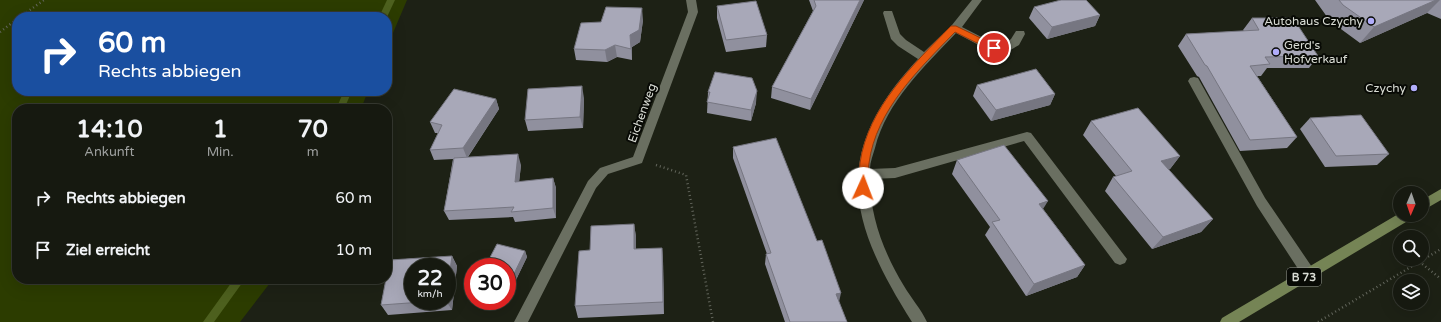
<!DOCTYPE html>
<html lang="de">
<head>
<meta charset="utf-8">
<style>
  :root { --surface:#161910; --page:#23261e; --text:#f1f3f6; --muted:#9ea09f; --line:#353830 }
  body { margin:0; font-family:"Varela Round",sans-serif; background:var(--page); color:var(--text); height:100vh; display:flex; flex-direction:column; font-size:15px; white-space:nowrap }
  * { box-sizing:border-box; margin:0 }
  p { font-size:13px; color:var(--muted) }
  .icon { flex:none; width:22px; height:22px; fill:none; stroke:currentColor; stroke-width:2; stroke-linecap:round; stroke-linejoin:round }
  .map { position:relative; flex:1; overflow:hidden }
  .side { position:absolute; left:12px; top:104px; width:380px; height:180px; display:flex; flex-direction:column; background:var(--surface); border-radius:16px; box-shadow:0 4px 16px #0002,0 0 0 1px var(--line) }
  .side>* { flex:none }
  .hud { position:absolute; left:12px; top:12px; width:380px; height:84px; border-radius:16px; box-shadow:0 4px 16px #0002,0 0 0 1px var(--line); background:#1a4fa0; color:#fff; overflow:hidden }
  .needle { width:26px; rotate:182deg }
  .fabs { position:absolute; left:1393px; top:186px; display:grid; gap:8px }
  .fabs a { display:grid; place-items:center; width:36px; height:36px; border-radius:50%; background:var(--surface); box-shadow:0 4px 16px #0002,0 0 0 1px var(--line); font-size:20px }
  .speed { position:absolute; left:404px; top:258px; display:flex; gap:8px; font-size:20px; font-weight:700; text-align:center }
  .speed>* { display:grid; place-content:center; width:52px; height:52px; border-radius:50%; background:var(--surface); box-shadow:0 4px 16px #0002,0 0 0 1px var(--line); line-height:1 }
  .speed small { font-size:10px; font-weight:400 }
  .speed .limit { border:6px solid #d22; background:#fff; color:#111 }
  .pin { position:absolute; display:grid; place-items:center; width:34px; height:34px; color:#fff; margin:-17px; border:2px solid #fff; border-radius:50%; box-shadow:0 1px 4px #0007 }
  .me { position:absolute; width:44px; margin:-22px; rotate:2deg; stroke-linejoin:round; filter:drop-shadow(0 0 3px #0008) }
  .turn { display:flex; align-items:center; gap:14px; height:84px; padding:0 20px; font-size:18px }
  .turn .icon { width:52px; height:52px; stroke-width:2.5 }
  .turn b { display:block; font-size:28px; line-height:34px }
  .eta { display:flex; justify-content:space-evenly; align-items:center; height:68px; text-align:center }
  .eta b { font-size:24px; font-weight:700; line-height:28px }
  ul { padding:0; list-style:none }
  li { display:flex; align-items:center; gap:12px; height:52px; padding:0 20px }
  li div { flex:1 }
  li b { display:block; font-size:15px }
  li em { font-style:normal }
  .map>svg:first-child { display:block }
</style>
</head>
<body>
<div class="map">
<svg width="1441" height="322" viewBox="0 0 1441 322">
  <rect width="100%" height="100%" fill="#1d2115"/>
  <path fill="#2c3c00" d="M0,0H407L387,47V17H17V91H368L361,109H17V279H273L240,322H0Z"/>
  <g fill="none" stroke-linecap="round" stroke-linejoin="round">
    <g fill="#4d601e" fill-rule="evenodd">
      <path d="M387,0H395L387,17H379Z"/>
      <path d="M344,91H352L344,109H336Z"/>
      <path d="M234,279H245L214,322H203Z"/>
    </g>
    <g stroke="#63665c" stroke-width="2.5" stroke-dasharray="1 3" stroke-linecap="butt">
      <path d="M20,17L44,0"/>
      <path d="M0,32L17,19"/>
      <path d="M656,165L686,175L713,322"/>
      <path d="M1416,259L1441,279"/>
      <path d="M1318,322L1441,249"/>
    </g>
    <g fill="#6a6f61" fill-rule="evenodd">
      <path d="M686,0H696L698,12L642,163L608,174L596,188L528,322H514L588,181L600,168L633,157L688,12Z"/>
      <path d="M972,0H982L962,27L997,45L1002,46L1011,39L1016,31H1024L1025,34L1019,45L1004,54L990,51L956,33C924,67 887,101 875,148C873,155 870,162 870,169L895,168L1027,132L1031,133L1127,259L1125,263L1120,265L1115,263L1024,141L895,178L870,179C870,217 884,253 904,286C911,298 921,309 927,322H912C848,221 830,153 918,59L898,46L891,39L883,13L884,11H892L900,34L906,40L924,52L952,25Z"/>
      <path d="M1194,77L1198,78L1265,198L1314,270L1316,274L1314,278L1309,280L1304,278L1257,206L1188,81L1190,78Z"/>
    </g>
    <g fill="#758455" fill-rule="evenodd">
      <path d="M1441,189V200L1422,211V200Z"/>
      <path d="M1400,213V215H1413L1411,219L1239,322H1220L1222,318Z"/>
    </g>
  </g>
  <g fill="#90909e" fill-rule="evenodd">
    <path d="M809,0H864L810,110L771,98L772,87L813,11Z"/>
    <path d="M1315,0H1441V19L1427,13L1360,43L1330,21Z"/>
    <path d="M717,6L767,35L766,47L726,52L717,18Z"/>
    <path d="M1034,7L1100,15L1095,26L1047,39L1029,18Z"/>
    <path d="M1252,18L1318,56L1309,68H1267L1261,76H1257L1297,137L1287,148L1240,151L1199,77L1197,76L1178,46L1186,34L1244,31L1243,30Z"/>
    <path d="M643,20L640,42L632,47V60L617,57L607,62L576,60L574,49Z"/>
    <path d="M977,85L1055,94L1050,105L991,121L973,96Z"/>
    <path d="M708,92L756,103L751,121L707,113Z"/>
    <path d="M584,98L583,128L528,131L525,120Z"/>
    <path d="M496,99L499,109L468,157L521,165L519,182L553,178L556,188V218L515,222L513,217L449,220L444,211L453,159L434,160L430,150L438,133H435L430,122Z"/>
    <path d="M1310,118L1389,154L1377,165L1325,167L1300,129Z"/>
    <path d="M1091,121L1180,156L1170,169L1168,170L1213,219L1201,232L1152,249L1105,191L1113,177L1116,176L1083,135Z"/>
    <path d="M733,147L839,302L847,322H785L765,264L766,254H767L733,158Z"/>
    <path d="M957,160L1043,209L1085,265L1077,277L1026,296L985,235L990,227L952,174Z"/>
    <path d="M634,224L636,237V249L662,248L663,261L664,314L578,318L575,306Z"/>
    <path d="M525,251L527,257L514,284L507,282V267Z"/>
    <path d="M452,256L457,266L452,310L388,315L381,305L386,279H387V274L390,260ZM413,267H447V301H413Z"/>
  </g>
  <g fill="#767681">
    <path d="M860,0H864L810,110L811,99Z"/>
    <path d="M1436,0H1440L1427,13L1360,43L1374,27Z"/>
    <path d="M642,8L643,20L640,42L632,47V60L630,35Z"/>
    <path d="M1100,15L1095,26L1047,39L1052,27Z"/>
    <path d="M615,45L617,57L607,62L605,50Z"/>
    <path d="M582,86L584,98L583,128L580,117Z"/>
    <path d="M757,91L756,103L751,121V110Z"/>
    <path d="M1055,94L1050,105L991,121L996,110Z"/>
    <path d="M496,99L499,109L467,158L463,148Z"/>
    <path d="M518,154L521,165L518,192L515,182Z"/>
    <path d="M1180,156L1170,169L1151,175L1161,161Z"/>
    <path d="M553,178L556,188V218L553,208Z"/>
    <path d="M1048,201L1040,214L1039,204Z"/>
    <path d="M1213,219L1201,232L1152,249L1163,237Z"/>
    <path d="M634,224L636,237V262L634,249Z"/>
    <path d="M662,248L663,261L664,314L663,302Z"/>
    <path d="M525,251L527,257L514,284L512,278Z"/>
    <path d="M452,256L457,266L452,310L446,301H447V293Z"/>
    <path d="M1085,265L1077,277L1026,296L1034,284Z"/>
    <path d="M841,293L839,302L836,294Z"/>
  </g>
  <g fill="#a8a8b8" stroke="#767681">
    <path d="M814,0H860L811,99L772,87L816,6Z"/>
    <path d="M1061,0H1086L1100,15L1052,27L1034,7Z"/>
    <path d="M1339,0H1436L1374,27L1343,5Z"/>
    <path d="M756,1L767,35L726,40L717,6Z"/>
    <path d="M606,7L642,8L639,30L630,35L631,49L615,45L605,50L574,49L581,23L601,22Z"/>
    <path d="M1252,18H1293L1318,56L1265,57L1270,64L1250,66L1297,137L1250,140L1207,66L1205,65L1186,34L1259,30Z"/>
    <path d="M1036,69L1055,94L996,110L977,85Z"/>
    <path d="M715,72L752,78L757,91L751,110L707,102L710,92H708Z"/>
    <path d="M582,86L580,117L525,120L528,89Z"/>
    <path d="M454,89L496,99L463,148L430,150L442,125L430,122Z"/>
    <path d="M1138,108L1180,156L1161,161L1213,219L1163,237L1113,177L1132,171L1091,121Z"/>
    <path d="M1361,115L1389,154L1336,156L1310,118Z"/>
    <path d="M776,138L817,241L822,240L841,293L836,294L847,322H790L766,254L771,253L733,147Z"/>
    <path d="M1004,145L1048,201L1039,204L1085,265L1034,284L992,222L1000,220L957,160Z"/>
    <path d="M518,154L515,182L553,178V208L511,212L514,207L444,211L454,158Z"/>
    <path d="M634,224V249L662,248L663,302L575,306L579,251L590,250L591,226Z"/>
    <path d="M497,244L525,251L512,278L507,277V267H485Z"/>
    <path d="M452,256L447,293V267H413V301H436L381,305L386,279H387V274L390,260Z"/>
  </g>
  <path fill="#ea580c" stroke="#983908" d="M951,26H956L997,46L998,48L994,51L991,50L955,32C919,69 876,110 869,163C868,171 868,180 868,188L867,190H860L859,188C859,180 859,171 860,163C868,107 913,65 951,26Z"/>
  <g fill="#b1adfa" stroke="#080a05" stroke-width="1.5">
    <circle cx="1371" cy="21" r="4"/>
    <circle cx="1276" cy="52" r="4"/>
    <circle cx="1414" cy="88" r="4"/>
  </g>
  <g text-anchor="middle" stroke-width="4" stroke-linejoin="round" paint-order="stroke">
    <rect fill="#080a05" stroke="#9a9d96" stroke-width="1" x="1287" y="268" width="34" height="18" rx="3"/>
    <g font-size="11" font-weight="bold" fill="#d9dcd4">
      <text x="1304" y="281">B 73</text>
    </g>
    <g font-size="12" fill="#d9dcd4" stroke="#080a05" text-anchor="end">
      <text x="1363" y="25">Autohaus Czychy</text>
      <text x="1284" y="49" text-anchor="start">Gerd's<tspan x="1284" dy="14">Hofverkauf</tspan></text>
      <text x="1406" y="92">Czychy</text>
    </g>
    <g font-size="12" fill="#d9dcd4" stroke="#080a05">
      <text transform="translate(642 113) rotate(-70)" y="4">Eichenweg</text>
    </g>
  </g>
</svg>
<div class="fabs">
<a><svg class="needle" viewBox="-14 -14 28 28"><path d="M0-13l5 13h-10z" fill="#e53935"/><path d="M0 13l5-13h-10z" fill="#9ea09f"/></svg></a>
<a><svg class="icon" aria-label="search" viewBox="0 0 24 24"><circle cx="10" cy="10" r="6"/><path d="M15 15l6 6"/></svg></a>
<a><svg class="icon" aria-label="layers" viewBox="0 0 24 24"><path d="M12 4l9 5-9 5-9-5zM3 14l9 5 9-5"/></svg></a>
</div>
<div class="speed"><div>22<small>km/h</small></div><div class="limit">30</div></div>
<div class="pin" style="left:994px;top:48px;background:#d93025"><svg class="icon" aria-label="arrive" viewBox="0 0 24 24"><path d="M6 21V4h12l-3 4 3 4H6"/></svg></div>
<svg class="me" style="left:863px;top:188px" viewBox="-20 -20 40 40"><circle r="19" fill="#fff"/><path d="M0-13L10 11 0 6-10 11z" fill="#ea580c"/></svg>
<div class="hud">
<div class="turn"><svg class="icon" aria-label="right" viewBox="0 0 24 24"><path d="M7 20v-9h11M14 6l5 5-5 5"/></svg><div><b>60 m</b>Rechts abbiegen</div></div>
</div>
<section class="side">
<div class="eta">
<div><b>14:10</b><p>Ankunft</p></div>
<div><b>1</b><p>Min.</p></div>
<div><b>70</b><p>m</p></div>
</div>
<ul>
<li><svg class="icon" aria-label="right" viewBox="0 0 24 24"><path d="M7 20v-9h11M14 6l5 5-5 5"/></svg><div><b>Rechts abbiegen</b></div><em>60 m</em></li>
<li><svg class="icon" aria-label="arrive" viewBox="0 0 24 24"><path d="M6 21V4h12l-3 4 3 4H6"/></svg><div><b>Ziel erreicht</b></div><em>10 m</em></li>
</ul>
</section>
</div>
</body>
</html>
